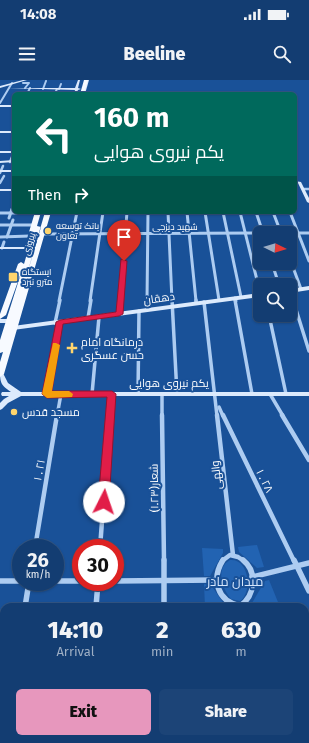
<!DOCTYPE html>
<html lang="en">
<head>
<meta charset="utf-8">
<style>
  :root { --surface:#133d72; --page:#1c4477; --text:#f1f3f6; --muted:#9daec4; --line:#325684; --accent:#e797bd }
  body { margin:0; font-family:"Fira Sans",Cairo,sans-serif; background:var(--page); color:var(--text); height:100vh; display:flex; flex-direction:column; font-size:15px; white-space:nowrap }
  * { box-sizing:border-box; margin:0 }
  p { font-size:13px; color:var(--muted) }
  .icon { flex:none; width:22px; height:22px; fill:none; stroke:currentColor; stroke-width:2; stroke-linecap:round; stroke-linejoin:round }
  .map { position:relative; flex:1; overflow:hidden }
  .sheet { position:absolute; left:0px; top:523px; width:309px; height:140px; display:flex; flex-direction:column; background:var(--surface); border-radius:12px 12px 0 0; box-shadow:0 1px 3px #0004,0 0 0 1px var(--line) }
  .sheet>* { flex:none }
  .guide { position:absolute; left:12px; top:12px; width:285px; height:122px; border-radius:6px; box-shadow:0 1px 3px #0004,0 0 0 1px var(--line); background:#00695c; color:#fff; overflow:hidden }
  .needle { width:26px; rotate:95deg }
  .buttons { position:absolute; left:253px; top:146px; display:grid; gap:8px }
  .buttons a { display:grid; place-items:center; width:44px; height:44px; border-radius:6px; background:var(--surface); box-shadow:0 1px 3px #0004,0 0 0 1px var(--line); font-size:20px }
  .speed { position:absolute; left:12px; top:459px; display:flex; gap:8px; font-size:20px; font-weight:700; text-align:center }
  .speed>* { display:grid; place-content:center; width:52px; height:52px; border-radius:50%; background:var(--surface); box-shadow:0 1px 3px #0004,0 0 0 1px var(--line); line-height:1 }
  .speed small { font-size:10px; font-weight:400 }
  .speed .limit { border:6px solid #d22; background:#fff; color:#111 }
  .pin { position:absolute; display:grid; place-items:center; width:34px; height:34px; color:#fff; margin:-41px -17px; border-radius:50% 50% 50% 0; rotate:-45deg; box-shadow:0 0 4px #0007 }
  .pin .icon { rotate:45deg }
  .me { position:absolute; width:44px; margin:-22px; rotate:4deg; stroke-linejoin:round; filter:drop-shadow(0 0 3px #0008) }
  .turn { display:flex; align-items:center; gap:14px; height:84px; padding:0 16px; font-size:18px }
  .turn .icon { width:52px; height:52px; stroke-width:2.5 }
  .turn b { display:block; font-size:28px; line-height:34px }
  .then { display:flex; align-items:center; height:38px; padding:0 16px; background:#0003; gap:8px; font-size:15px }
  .eta { display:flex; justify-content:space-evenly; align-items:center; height:68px; text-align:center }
  .eta b { font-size:24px; font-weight:800; line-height:28px }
  .action { display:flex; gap:8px; margin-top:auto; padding:8px 16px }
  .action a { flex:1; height:46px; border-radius:6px; background:var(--accent); color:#111; font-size:16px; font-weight:800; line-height:46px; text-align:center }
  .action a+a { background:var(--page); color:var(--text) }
  .status { display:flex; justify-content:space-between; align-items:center; height:28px; padding:0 20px; background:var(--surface); direction:ltr }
  .status svg { height:11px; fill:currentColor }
  header { display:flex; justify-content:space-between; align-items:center; height:52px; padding:0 16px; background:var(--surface); font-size:18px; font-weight:800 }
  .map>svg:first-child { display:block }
</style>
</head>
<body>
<div class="status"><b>14:08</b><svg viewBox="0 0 49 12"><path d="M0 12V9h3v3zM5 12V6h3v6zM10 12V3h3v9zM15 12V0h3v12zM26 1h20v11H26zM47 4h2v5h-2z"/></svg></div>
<header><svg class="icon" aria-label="menu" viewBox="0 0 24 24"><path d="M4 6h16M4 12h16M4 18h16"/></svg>Beeline<svg class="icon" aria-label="search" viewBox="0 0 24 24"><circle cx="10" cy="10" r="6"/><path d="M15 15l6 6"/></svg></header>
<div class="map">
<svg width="309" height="663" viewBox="0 0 309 663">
  <rect width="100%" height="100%" fill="#195198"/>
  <g fill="#2263b2">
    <path d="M257,465L264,487L257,488L239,472L238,467Z"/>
    <path d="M202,468L223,469V473L210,496H204Z"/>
    <path d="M230,480C249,478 253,512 240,521L231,519C222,509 215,488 230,480Z"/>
    <path d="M269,500L280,527H253L252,523L265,501Z"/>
    <path d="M204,504L211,505L226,527H205Z"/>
  </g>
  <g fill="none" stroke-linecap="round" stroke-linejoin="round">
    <g stroke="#adccf1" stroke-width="2">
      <path d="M23,3H29L25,8"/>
      <path d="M43,9L46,1"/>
      <path d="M59,9L61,4"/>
      <path d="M55,13L57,9"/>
      <path d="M27,14L30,8"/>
      <path d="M0,23L12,3"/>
    </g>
    <g stroke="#adccf1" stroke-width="2.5">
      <path d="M10,82L14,72"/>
      <path d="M0,93L3,86"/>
      <path d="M0,103L4,96"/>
      <path d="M303,109H309"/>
      <path d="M12,130L14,124"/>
    </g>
    <g stroke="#adccf1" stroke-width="3">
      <path d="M168,132L172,221"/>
      <path d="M187,132L196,221"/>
      <path d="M205,132L219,220"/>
      <path d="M223,132L241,217"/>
      <path d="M240,132L260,212"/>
      <path d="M256,132L263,153"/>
      <path d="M273,132L281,153"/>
      <path d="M290,132L309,181"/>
      <path d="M0,133H37"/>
      <path d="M9,138L12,129"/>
      <path d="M0,145H34"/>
      <path d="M289,153H309"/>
      <path d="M42,154L260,153"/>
      <path d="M0,157L30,156"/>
      <path d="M7,157L13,140"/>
      <path d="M2,168L4,162"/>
      <path d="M290,179L301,209"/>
      <path d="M272,183L279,205"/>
      <path d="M290,211L293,221"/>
      <path d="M235,218L236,221"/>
      <path d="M59,221L77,132"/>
      <path d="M90,221L103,132"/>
      <path d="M120,221L127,132"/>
      <path d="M147,221L148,132"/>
    </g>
    <g stroke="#adccf1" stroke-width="3.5">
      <path d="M172,220L177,314"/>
      <path d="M196,220V223"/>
      <path d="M235,220L252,314"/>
      <path d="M293,220L309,271"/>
      <path d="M204,222L217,336"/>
      <path d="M147,230V220"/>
      <path d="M119,234L120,220"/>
      <path d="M269,235L286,314"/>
      <path d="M88,238L91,220"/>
      <path d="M55,243L60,220"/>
      <path d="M47,314L60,242"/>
      <path d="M92,314L99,237"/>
      <path d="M138,314L139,231"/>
      <path d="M162,314V336"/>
      <path d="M270,314L283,336"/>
      <path d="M219,327L223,336"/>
      <path d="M57,336L61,314"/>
      <path d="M110,336L112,314"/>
    </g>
    <g stroke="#adccf1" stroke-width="4.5">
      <path d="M162,335L164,481"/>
      <path d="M217,335L233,475"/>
      <path d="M223,335L294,481"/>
      <path d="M282,335L309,380"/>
      <path d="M35,468L57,335"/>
      <path d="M100,468L110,335"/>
      <path d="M222,481L230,475L238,477L244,481"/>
    </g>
    <g stroke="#adccf1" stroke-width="5.5">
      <path d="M164,480V527"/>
      <path d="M223,480C211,499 217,521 240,526C255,516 258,492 243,480"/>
      <path d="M294,480L309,511"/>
      <path d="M252,497L309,483"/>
      <path d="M0,501H21"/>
      <path d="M55,501H81"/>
      <path d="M115,501L216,500"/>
      <path d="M25,527L29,502"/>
      <path d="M96,527L98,502"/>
      <path d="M166,659V663"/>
      <path d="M251,659V663"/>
      <path d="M300,659L302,663"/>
      <path d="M1,663L4,647"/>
      <path d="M85,663L86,659"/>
    </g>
    <g fill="#dceafc" fill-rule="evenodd">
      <path d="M23,0H27L0,8V6Z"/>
      <path d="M78,0H80L78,8L81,9L78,10L76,14H74L75,10L8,8H75Z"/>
      <path d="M87,0H89L85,14H83Z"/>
      <rect x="0" y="25" width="14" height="2"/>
      <rect x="0" y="51" width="14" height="2"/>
      <rect x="0" y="71" width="14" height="2"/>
      <path d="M14,80V82L0,83V81Z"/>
      <rect x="0" y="90" width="14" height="2"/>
      <path d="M295,101L301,102L309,118V123L307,122L298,103H295Z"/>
      <rect x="0" y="109" width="14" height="2"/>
      <path d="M0,167H27L29,168L27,169H0Z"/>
      <path d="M309,206V210L290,213V209Z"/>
      <path d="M260,213V217L13,250L10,248L13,246Z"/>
      <path d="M0,239H9L12,241L9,243H0Z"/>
      <path d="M0,291H2L8,303L21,312H309V316H21L8,323L2,329L0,330V323L4,319L9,316H2L1,314L2,312H11C1,305 0,303 0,291Z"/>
    </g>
    <g fill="#f7faff" fill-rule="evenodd">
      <path d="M84,0H88L84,14H80Z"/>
      <path d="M35,132H41L37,146L41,147L25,201L45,132H51L4,294L0,297V282L3,272L0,273V260L22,190L6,235L0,239V234L18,184L21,182L24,184L33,153L29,152Z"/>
    </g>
  </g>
  <path fill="#e11d48" stroke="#92132f" d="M121,179L127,181L123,234L119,236L63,244L52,311H112L116,314L109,422L107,425L104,427L100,425L98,422L107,317L47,318L42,314L56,242L60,240L116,232Z"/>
  <path fill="#f59e0b" d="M53,263H56L60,265L52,311H69L73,314L72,317L47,318L42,314Z"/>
  <g fill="#ffd56d" stroke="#195198" stroke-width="1.5">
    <circle cx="48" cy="151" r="4"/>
    <rect x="8" y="192" width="10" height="10" rx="2"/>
    <path d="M70 262h4v4h4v4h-4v4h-4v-4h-4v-4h4z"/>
    <circle cx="14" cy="332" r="4"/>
  </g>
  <g text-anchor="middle" stroke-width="4" stroke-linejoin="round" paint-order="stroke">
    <g font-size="9" fill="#fff" stroke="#195198" text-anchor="start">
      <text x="56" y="149">بانک توسعه<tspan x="56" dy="10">تعاون</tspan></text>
      <text x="22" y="195">ایستگاه<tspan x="22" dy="10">مترو نبرد</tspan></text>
    </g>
    <g font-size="9" fill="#fff" stroke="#195198">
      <text x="175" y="150">شهید دیزجی</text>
      <text transform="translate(29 164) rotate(-74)" y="3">پیروزی</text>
    </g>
    <g font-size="11" fill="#fff" stroke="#195198">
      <text transform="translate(159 218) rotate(-8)" y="4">دهقان</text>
      <text x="169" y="307">یکم نیروی هوایی</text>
      <text transform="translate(39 390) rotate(-80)" y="4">۱ . ۲۱</text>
      <text transform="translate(216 395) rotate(-96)" y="4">والهی</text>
      <text transform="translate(265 401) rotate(64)" y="4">۱ . ۲۸</text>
      <text transform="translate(154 408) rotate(-91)" y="4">شعار(۱.۲۳)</text>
    </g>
    <g font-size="11" fill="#fff" stroke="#195198" text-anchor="start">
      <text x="81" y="266">درمانگاه امام<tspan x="81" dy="13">حسن عسگری</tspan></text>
      <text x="22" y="336">مسجد قدس</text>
    </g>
    <g font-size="13" fill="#d5e6fc" stroke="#195198">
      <text x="235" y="506">میدان مادر</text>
    </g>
  </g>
</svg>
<div class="buttons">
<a><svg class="needle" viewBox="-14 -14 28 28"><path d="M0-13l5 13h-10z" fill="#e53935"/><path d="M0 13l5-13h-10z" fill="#9daec4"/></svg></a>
<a><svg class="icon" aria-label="search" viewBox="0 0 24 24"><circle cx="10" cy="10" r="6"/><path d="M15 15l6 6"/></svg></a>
</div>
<div class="speed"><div>26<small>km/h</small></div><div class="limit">30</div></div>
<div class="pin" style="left:124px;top:181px;background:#d93025"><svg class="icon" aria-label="arrive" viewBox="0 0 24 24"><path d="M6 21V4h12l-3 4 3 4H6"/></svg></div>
<svg class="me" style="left:104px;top:422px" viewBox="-20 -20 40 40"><circle r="19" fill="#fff"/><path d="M0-13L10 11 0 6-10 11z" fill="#e11d48"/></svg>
<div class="guide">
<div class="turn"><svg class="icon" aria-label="left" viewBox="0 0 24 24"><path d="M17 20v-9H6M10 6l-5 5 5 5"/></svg><div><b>160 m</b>یکم نیروی هوایی</div></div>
<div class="then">Then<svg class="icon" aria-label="right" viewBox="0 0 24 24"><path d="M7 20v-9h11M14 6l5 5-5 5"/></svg></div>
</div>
<section class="sheet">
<div class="eta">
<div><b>14:10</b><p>Arrival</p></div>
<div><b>2</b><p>min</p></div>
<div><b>630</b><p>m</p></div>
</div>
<div class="action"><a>Exit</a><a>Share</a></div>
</section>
</div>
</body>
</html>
